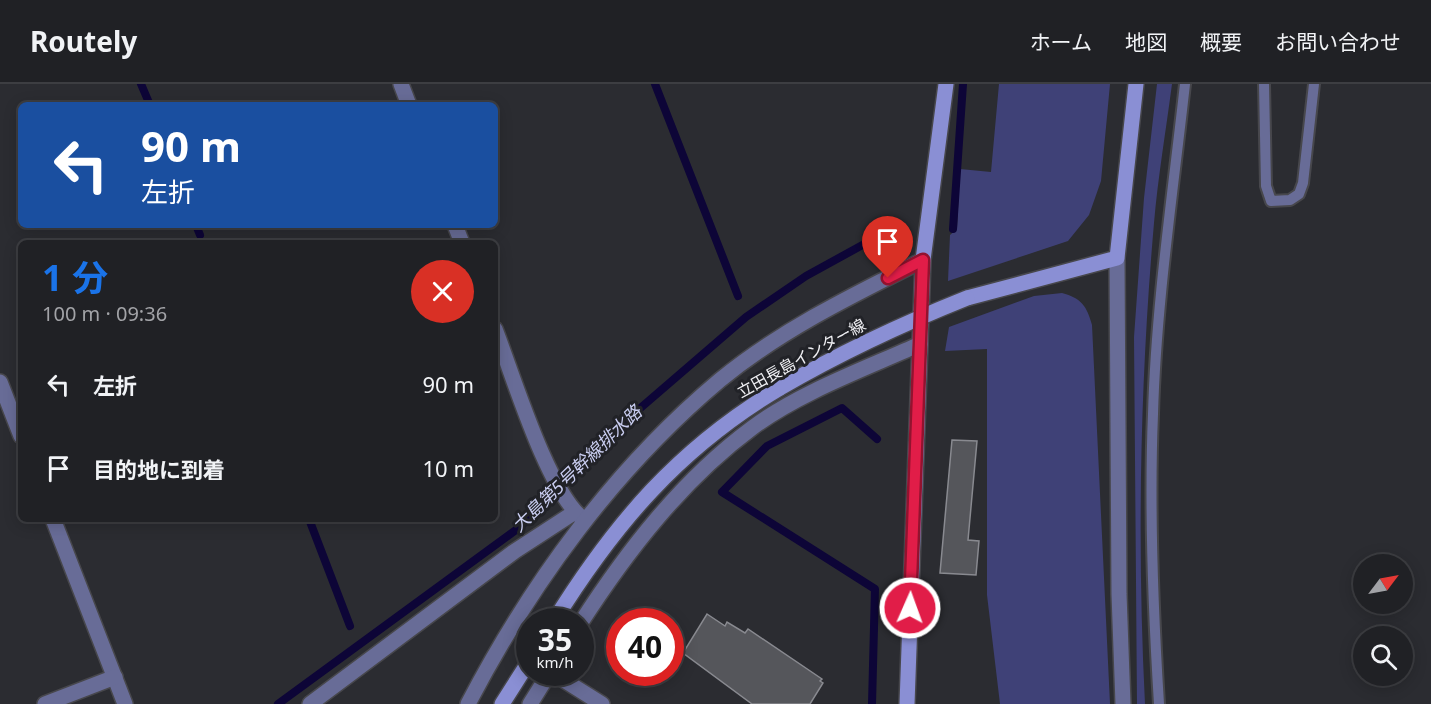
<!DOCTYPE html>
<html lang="ja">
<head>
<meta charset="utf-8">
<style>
  :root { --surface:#202125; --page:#2d2e32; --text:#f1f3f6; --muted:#a2a3a7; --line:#3d3e42; --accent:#1a73e8 }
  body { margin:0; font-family:"Noto Sans","Noto Sans JP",sans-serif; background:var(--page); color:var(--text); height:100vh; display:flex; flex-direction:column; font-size:22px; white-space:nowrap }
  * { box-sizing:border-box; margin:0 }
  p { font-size:20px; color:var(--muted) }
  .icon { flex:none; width:33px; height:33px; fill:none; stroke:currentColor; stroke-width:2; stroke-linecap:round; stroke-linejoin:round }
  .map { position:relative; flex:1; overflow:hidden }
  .side { position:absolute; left:18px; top:156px; width:480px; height:282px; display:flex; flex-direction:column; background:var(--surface); border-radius:9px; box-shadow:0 3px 15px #0003,0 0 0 2px var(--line) }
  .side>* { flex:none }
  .banner { position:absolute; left:18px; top:18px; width:480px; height:126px; border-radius:9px; box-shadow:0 3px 15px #0003,0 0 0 2px var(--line); background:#1a4fa0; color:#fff; overflow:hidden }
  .needle { width:39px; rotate:58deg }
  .buttons { position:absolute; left:1353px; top:470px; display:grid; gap:12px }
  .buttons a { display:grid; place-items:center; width:60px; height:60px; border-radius:50%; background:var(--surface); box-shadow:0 3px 15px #0003,0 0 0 2px var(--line); font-size:30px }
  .speed { position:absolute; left:516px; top:524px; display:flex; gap:12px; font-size:30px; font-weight:700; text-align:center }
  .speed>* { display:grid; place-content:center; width:78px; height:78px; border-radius:50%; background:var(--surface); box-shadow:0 3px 15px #0003,0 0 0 2px var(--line); line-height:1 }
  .speed small { font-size:15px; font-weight:400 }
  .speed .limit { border:9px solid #d22; background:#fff; color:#111 }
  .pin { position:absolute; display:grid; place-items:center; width:51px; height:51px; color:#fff; margin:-62px -26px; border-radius:50% 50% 50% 0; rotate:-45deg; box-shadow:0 0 6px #0007 }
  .pin .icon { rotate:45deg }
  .me { position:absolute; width:66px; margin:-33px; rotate:2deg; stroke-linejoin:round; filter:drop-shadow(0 0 4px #0008) }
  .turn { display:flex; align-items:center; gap:21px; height:126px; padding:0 24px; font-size:27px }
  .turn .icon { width:78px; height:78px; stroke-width:2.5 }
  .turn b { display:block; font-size:42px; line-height:51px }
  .round { display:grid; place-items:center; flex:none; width:63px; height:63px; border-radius:32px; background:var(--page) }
  .head { display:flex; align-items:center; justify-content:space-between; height:102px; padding:0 24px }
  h1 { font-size:36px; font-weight:700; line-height:45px; color:var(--accent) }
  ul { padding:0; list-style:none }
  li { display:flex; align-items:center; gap:18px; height:84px; padding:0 24px }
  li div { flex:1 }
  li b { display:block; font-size:22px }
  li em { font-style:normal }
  header { display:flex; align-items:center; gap:36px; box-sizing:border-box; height:84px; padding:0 30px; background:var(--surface); border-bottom:2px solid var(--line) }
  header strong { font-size:28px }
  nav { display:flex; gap:33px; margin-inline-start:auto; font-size:21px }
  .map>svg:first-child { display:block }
</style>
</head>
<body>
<header>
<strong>Routely</strong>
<nav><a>ホーム</a><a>地図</a><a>概要</a><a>お問い合わせ</a></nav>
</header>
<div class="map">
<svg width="1431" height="620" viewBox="0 0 1431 620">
  <rect width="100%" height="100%" fill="#2b2c31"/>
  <g fill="#3f4177">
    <path d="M999,0H1110L1101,97L1089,131L1068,157L948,197L950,151L957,145L960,85L991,88Z"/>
    <path d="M1157,0H1172C1166,46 1158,93 1154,139C1140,299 1137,460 1145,620H1137L1134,253L1144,114Z"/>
    <path d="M1062,209C1081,214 1087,222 1092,241L1110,620H1000L987,511V265L945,267L949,243L1034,212Z"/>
  </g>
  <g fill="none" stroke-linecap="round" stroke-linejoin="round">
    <g stroke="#0d0537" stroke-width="8">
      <path d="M141,0L150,21"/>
      <path d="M655,0L738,212"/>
      <path d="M196,141L200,151"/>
      <path d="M953,145L963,0"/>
      <path d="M309,435L350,542"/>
      <path d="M278,620L520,443L630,333L746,233L806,192L877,153"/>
      <path d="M872,620L875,505L722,408L767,362L842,324L877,355"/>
    </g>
  </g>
  <g fill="#55565b" stroke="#898a90" stroke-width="1.5">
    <path d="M952,356L977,357L968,456L979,457L976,491L940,489Z"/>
    <path d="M707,530L725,542L727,538L745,549L748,545L822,595L820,597L823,599L810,620H752L683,569Z"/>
  </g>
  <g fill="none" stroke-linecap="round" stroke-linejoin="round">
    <g stroke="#47474c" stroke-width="14">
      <g id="lane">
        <path d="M1264,0L1266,102L1271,117L1290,116L1299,110L1303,99L1314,0"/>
        <path d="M1159,620C1153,524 1149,426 1153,330C1156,221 1173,108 1185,0"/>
      </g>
    </g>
    <g stroke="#47474c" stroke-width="18">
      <g id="street">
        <path d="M401,0L409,21"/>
        <path d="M455,141L462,159"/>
        <path d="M1117,174L1119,510L1123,620"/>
        <path d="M495,245C513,291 547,405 582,434"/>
        <path d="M0,298L21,352"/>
        <path d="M53,435L125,620"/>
        <path d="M580,540C627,467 682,396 752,344C798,309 867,284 920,260"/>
        <path d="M551,588L602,620"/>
        <path d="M45,620L115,593"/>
        <path d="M310,620L515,467L575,428"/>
        <path d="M468,620C531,499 615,384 720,296C781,246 853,211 923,176"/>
        <path d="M530,620L550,588"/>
      </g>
    </g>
    <g stroke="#47474c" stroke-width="18">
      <g id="secondary">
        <path d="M967,214L1117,174L1136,0"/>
        <path d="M554,537C615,439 679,364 780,304"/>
        <path d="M502,620L530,576"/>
        <path d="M907,620L923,176L946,0"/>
      </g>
    </g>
    <use href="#lane" stroke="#686c97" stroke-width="10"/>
    <use href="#street" stroke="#686c97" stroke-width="15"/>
    <use href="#secondary" stroke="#8a8fd4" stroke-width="15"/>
    <g stroke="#47474c" stroke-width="18" stroke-linecap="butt">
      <path id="secondary-bridge" d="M780,304C840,269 902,240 967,214"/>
    </g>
    <use href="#secondary-bridge" stroke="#8a8fd4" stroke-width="15"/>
  </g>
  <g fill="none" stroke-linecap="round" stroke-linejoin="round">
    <g stroke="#92132f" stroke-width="15">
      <path id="route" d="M888,194L923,176L910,524"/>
    </g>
    <use href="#route" stroke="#e11d48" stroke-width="10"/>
  </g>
  <g text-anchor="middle" stroke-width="6" stroke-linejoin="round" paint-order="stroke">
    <g font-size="16" fill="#f0f0f4" stroke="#212227">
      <text transform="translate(801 274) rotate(-29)" y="6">立田長島インター線</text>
    </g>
    <g font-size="18" font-style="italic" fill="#cacef1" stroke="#212227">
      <text transform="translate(577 385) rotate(-44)" y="6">大島第5号幹線排水路</text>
    </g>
  </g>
</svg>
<div class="buttons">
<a><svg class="needle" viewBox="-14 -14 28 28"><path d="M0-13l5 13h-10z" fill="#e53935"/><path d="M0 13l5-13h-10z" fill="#a2a3a7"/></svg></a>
<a><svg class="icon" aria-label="search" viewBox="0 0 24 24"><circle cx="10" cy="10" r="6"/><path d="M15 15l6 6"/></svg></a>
</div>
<div class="speed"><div>35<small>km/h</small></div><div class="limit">40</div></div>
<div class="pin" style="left:888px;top:194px;background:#d93025"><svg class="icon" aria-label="arrive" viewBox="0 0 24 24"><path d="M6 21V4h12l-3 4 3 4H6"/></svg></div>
<svg class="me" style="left:910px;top:524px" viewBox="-20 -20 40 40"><circle r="17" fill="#e11d48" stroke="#fff" stroke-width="3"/><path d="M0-11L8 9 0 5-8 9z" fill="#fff"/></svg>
<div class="banner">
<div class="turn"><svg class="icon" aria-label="left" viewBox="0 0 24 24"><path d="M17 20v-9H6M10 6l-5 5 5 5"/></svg><div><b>90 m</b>左折</div></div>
</div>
<section class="side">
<div class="head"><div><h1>1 分</h1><p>100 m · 09:36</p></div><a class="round" style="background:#d93025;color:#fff"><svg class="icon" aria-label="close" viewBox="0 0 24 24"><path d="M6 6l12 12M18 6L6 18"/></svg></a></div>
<ul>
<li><svg class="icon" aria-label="left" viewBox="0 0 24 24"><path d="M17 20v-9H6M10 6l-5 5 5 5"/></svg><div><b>左折</b></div><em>90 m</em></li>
<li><svg class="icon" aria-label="arrive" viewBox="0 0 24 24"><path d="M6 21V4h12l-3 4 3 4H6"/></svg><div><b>目的地に到着</b></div><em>10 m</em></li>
</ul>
</section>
</div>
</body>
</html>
